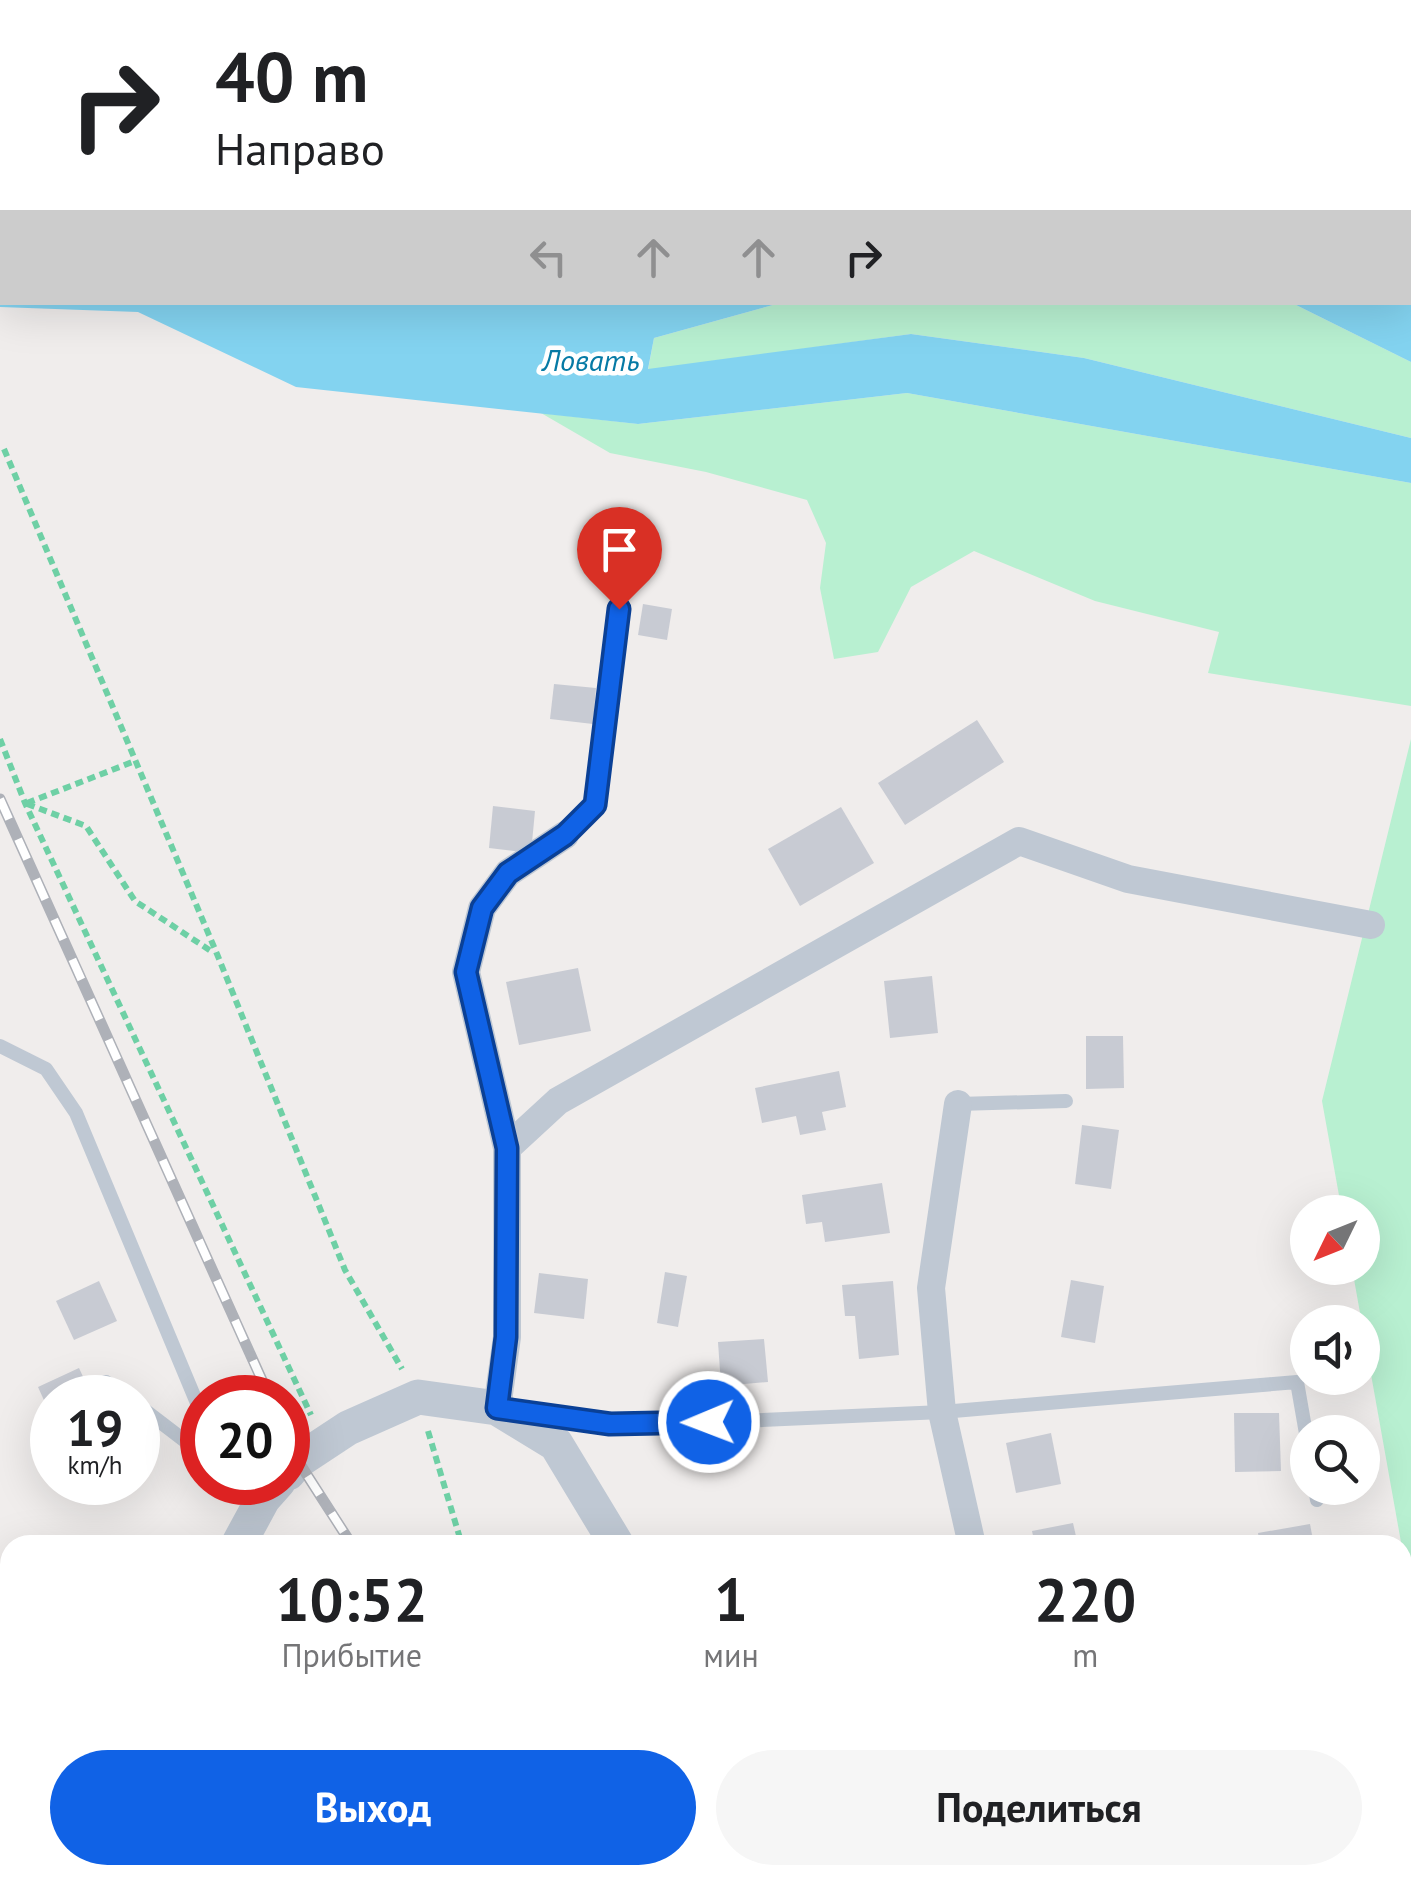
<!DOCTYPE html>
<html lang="ru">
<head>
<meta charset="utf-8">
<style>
  :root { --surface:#fff; --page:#f6f6f6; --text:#202124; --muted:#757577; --accent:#1062e6 }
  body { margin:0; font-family:"PT Sans",sans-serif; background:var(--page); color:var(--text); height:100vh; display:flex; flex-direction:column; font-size:38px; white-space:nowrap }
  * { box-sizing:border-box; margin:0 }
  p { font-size:32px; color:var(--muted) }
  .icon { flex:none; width:55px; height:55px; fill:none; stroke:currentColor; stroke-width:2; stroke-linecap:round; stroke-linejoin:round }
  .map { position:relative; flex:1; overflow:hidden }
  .details { position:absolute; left:0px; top:1535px; width:1412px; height:350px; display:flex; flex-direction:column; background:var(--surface); border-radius:30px 30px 0 0; box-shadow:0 10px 40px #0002 }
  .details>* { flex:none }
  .banner { position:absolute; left:0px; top:0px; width:1412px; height:305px; box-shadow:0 10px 40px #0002; background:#fff; color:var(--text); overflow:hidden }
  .needle { width:65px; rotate:227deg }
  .tools { position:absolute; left:1290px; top:1195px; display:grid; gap:20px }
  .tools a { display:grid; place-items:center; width:90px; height:90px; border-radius:50%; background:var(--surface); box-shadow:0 10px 40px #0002; font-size:50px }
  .speed { position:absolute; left:30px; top:1375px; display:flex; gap:20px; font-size:50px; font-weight:700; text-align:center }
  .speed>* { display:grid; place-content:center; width:130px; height:130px; border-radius:50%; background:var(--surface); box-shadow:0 10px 40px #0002; line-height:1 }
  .speed small { font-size:25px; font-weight:400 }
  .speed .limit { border:15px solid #d22; background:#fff; color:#111 }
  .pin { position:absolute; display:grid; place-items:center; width:85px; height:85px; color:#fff; margin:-102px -42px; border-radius:50% 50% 50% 0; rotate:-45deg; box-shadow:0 0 10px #0007 }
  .pin .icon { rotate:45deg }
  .me { position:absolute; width:110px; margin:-55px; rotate:269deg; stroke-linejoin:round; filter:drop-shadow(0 0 8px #0008) }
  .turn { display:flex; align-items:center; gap:35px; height:210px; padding:0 50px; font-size:45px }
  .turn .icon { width:130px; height:130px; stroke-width:2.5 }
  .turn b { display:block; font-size:70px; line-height:85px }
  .lanes { display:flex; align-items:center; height:95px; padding:0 50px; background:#0003; justify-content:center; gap:50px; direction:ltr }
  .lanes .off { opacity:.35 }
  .eta { display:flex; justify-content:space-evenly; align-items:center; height:170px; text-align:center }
  .eta b { font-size:60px; font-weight:600; line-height:70px }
  .button { display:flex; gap:20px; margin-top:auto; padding:20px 50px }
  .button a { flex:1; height:115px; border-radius:60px; background:var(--accent); color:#fff; font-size:40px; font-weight:600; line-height:115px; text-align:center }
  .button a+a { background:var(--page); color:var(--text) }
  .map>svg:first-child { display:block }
</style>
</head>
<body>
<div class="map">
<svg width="1411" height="1885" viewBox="0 0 1411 1885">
  <rect width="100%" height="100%" fill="#f0edec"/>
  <g fill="#b8f0d1">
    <path d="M1071,0H1411V92L1410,2Z"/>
    <path d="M780,303H1292L1411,362V438L1084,358L911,334L648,370L654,338Z"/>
    <path d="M907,393L1411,483V706L1208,673L1219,632L1095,601L974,551L911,587L878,652L834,659L820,588L826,543L807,500L706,472L610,453L541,413L638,424Z"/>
    <path d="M1411,739V1586L1409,1587L1352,1268H1362V1212H1342L1322,1101Z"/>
  </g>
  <g fill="#83d3f0">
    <path d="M1411,92V362L1292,303L1410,302Z"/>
    <path d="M0,126H2V302L780,303L654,338L648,369L911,334L1084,358L1411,438V483L907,393L638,424L296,387L138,312L0,307Z"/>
  </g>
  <g fill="#c8cbd3">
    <path d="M643,604L672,609L667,640L638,635Z"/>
    <path d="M554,684L596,688L593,724L550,719Z"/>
    <path d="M977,720L1004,762L905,825L878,783Z"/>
    <path d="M493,806L535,811L531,853L489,848Z"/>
    <path d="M841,807L874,863L800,906L768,849Z"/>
    <path d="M578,968L591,1031L519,1045L506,982Z"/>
    <path d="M932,976L938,1033L890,1038L884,981Z"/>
    <path d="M1086,1036H1123L1124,1088L1086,1089Z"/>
    <path d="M839,1071L846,1107L822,1112L826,1130L800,1135L796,1116L762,1123L755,1088Z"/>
    <path d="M1082,1125L1119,1130L1111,1189L1075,1184Z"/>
    <path d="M882,1183L890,1233L825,1242L822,1222L806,1224L802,1195Z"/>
    <path d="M665,1272L687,1276L678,1327L657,1323Z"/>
    <path d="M539,1273L588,1279L584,1319L534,1313Z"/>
    <path d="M1071,1280L1104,1286L1095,1343L1061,1337Z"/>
    <path d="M99,1281L117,1321L74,1340L56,1301Z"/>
    <path d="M893,1281L899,1355L859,1359L855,1316H845L842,1285Z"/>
    <path d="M764,1339L768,1382L721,1386L718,1342Z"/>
    <path d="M79,1368L93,1398H52V1418L38,1387Z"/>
    <path d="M1234,1413H1279L1281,1471L1235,1472Z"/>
    <path d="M1051,1433L1061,1484L1016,1493L1006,1443Z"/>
    <path d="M1073,1523L1078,1545H1035L1032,1531Z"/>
    <path d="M1310,1524L1314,1545H1260L1258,1533Z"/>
    <path d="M10,1640V1702L0,1711V1648Z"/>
    <path d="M1131,1875H1198V1876L1175,1885H1134Z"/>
  </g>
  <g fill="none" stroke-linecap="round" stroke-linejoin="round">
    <g stroke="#6ed0a5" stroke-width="6" stroke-dasharray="8 5" stroke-linecap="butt">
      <path d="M187,0L188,2"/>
      <path d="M4,449L217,954L345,1270L402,1369"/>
      <path d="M0,739L25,803L311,1415"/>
      <path d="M27,803L135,761"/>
      <path d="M27,804L86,826L135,901L214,953"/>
      <path d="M428,1431L462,1545"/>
      <path d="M635,1875L641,1885"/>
    </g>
    <g stroke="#bfc8d3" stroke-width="14">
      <path d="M565,835L595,805L619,609"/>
      <path d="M0,1046L46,1069L76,1113L202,1415"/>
      <path d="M958,1104L1066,1101"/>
      <path d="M106,1382L127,1398"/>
      <path d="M138,1405L202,1454"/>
      <path d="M524,1412L610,1424L742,1421L942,1412L1297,1382L1308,1445"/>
      <path d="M241,1482L262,1498"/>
      <path d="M1315,1488L1317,1500"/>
    </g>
    <g stroke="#bfc8d3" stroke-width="28">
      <path d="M958,1104L931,1288L942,1412L972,1545"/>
      <path d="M507,1148L558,1101L1019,841L1128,879L1371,925"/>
      <path d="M497,1408L507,1337V1148L466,972L482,908L508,873L565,835"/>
      <path d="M1107,1875L1108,1885"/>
    </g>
    <g stroke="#bfc8d3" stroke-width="35">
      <path d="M288,1473L298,1461L348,1428L418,1397L497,1408L556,1444L617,1545"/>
      <path d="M238,1545L263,1499L278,1482"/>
      <path d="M0,1865L10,1854"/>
      <path d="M869,1875L880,1885"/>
    </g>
    <g stroke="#aeb1b8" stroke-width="11">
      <g id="rail">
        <path d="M0,799L270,1398"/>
        <path d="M288,1437L298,1461L352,1545"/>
        <path d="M571,1875L579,1885"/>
      </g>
    </g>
    <use href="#rail" stroke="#fff" stroke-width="8" stroke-dasharray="22" stroke-linecap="butt"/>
  </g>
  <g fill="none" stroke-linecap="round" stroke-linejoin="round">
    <g stroke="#0a4096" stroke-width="25">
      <path id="route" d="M619,609L595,805L565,835L508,873L482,908L466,972L507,1148L506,1337L497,1408L610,1424L709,1422"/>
    </g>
    <use href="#route" stroke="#1062e6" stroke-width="18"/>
  </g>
  <g text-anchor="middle" stroke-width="9" stroke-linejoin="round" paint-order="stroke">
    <g font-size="30" font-style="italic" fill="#067aa5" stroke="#fff">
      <text x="591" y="371">Ловать</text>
    </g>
  </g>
</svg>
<div class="tools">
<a><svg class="needle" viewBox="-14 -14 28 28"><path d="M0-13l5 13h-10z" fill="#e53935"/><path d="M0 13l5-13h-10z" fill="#757577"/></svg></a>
<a><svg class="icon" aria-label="sound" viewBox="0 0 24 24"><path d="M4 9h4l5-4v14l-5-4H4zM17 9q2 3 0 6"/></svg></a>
<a><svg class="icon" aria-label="search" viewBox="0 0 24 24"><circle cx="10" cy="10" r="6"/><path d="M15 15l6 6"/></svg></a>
</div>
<div class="speed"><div>19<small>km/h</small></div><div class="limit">20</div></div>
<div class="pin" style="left:619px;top:609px;background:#d93025"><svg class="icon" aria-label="arrive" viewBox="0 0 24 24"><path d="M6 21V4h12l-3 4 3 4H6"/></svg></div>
<svg class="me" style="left:709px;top:1422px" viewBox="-20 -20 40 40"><circle r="17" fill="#1062e6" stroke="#fff" stroke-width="3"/><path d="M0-11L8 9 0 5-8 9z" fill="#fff"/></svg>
<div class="banner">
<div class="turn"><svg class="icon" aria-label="right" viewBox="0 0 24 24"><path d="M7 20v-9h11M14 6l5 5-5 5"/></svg><div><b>40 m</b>Направо</div></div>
<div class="lanes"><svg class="icon off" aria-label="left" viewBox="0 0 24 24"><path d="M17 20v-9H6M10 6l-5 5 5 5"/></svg><svg class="icon off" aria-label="ahead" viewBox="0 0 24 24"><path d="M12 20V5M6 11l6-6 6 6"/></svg><svg class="icon off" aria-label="ahead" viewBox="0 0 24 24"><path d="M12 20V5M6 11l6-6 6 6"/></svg><svg class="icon" aria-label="right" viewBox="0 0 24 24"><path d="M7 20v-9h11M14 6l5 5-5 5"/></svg></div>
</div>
<section class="details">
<div class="eta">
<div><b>10:52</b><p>Прибытие</p></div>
<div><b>1</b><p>мин</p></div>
<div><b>220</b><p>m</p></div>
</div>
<div class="button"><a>Выход</a><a>Поделиться</a></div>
</section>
</div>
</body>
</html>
